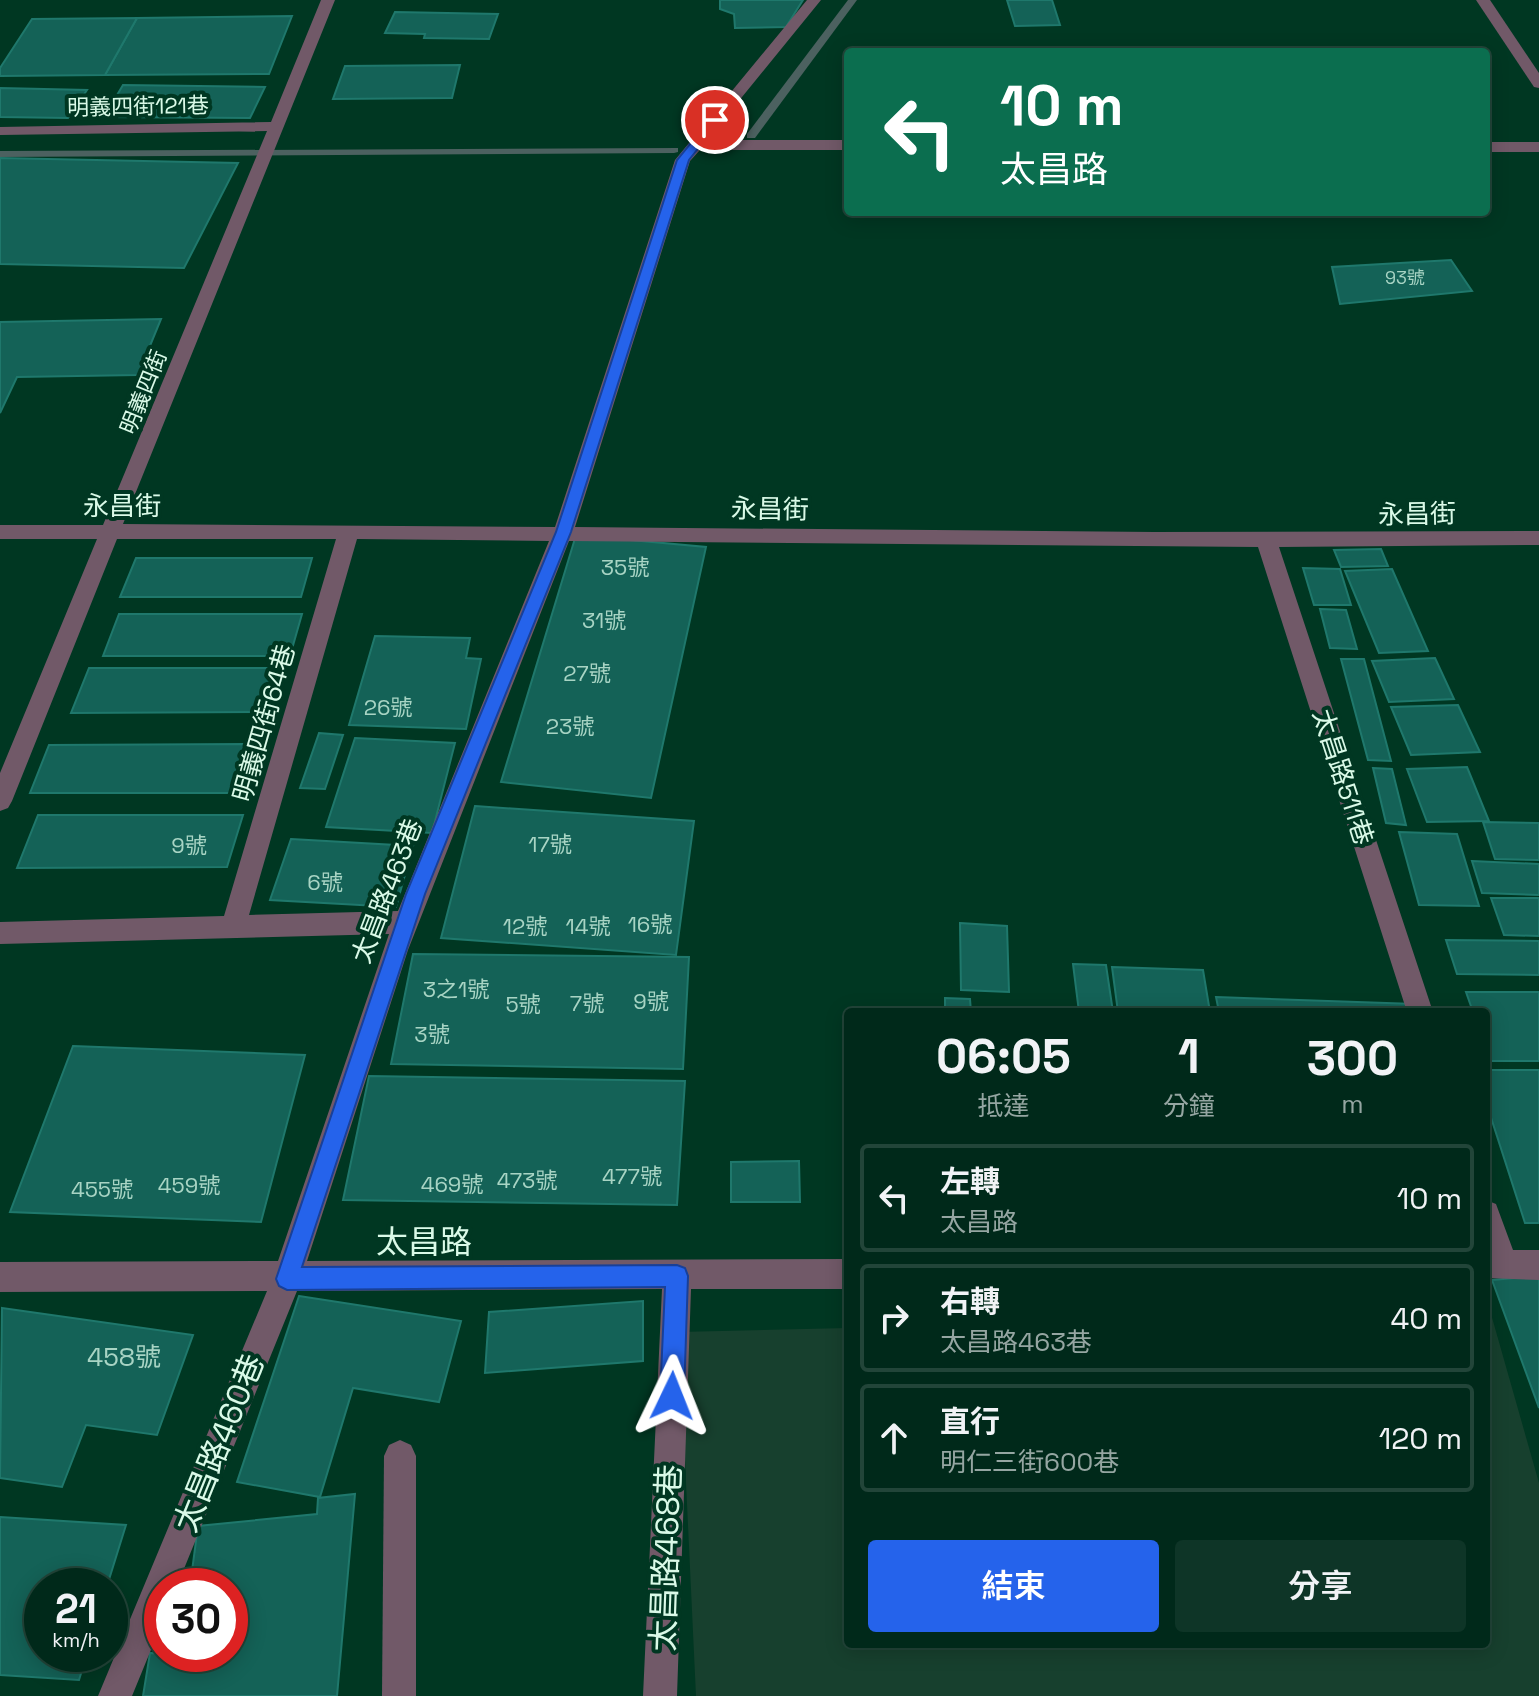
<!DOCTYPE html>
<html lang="zh-TW">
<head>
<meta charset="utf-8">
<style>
  :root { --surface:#00291a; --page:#0e3527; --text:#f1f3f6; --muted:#95a6a2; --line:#224539; --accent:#2563eb }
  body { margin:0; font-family:"Space Grotesk","Noto Sans TC",sans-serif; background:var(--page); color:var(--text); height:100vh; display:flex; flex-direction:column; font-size:30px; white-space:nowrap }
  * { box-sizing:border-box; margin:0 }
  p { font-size:26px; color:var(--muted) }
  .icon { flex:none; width:44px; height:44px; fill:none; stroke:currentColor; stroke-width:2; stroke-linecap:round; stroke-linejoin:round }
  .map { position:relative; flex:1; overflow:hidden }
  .panel { position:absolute; left:844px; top:1008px; width:646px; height:640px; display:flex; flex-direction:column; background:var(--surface); border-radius:8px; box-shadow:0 4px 20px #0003,0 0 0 2px var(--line) }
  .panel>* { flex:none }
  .guide { position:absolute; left:844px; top:48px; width:646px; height:168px; border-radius:8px; box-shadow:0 4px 20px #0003,0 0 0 2px var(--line); background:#0b6e4f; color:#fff; overflow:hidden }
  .speed { position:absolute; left:24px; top:1568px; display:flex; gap:16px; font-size:40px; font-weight:700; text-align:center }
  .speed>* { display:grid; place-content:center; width:104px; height:104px; border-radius:50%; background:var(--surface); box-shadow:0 4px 20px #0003,0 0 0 2px var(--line); line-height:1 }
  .speed small { font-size:20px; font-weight:400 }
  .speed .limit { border:12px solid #d22; background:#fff; color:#111 }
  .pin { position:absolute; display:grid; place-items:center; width:68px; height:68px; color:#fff; margin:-34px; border:4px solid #fff; border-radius:50%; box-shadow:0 2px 8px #0007 }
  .me { position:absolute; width:88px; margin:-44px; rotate:2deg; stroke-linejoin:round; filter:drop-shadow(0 0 6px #0008) }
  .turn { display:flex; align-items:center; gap:28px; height:168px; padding:0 24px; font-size:36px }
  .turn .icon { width:104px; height:104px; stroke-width:2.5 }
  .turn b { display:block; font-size:56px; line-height:68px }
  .eta { display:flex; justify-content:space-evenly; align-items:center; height:136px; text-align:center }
  .eta b { font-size:48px; font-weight:600; line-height:56px }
  .action { display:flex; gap:16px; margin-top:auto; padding:16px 24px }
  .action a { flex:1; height:92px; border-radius:8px; background:var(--accent); color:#fff; font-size:32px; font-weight:600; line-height:92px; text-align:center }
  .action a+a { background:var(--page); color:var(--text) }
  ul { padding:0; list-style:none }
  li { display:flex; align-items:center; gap:24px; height:108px; margin:0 16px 12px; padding:0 8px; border:4px solid var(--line); border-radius:8px }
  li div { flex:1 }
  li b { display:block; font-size:30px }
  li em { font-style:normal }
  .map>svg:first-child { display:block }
</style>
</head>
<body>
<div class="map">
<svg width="1539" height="1696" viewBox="0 0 1539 1696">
  <rect width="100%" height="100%" fill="#003722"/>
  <path fill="#17402e" d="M1486,1314H1491L1539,1483V1696H696L679,1332L848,1328V1644H1486Z"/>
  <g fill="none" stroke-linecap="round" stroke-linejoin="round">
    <g fill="#4c6160" fill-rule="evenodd">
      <path d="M848,0H857L755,138H747V134Z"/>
      <path d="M678,148V152L674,153L0,157V151Z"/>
    </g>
  </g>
  <g fill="#146257" stroke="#1f786c" stroke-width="2">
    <path d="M720,0H803L786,27L735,28L734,14L720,9Z"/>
    <path d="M1007,0H1052L1060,25L1015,26Z"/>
    <path d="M395,12L498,14L489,39L424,38L425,34L385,33Z"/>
    <path d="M292,16L269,74L105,75L137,18Z"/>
    <path d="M137,18L105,75L0,76V68L32,19Z"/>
    <path d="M460,65L452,98L333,99L345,66Z"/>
    <path d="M123,85L265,87L250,118L104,117Z"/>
    <path d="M0,88L87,90L68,118L0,117Z"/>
    <path d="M0,158L238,163L184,268L0,264Z"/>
    <path d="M1451,260L1472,291L1340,304L1332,267Z"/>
    <path d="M161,319L138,375L17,377L0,413V322Z"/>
    <path d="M576,535L706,547L651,798L501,782Z"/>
    <path d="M1381,549L1388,566L1341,567L1334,550Z"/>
    <path d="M136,558H312L301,597H120Z"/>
    <path d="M1303,568L1340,569L1351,605H1314Z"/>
    <path d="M1392,569L1428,651L1379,653L1345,571Z"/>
    <path d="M1320,609L1346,610L1357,649L1330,648Z"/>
    <path d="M119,614H302L290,656H103Z"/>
    <path d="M375,636L470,638L466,658L481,659L466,729L349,725Z"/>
    <path d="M1435,658L1454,699L1389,702L1372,661Z"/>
    <path d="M1341,659H1364L1391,761L1368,760Z"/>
    <path d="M89,668H277L264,712L71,713Z"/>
    <path d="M1458,705L1480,752L1411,755L1391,707Z"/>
    <path d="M319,733L343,735L325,789L300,788Z"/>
    <path d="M355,738L455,743L432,833L326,827Z"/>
    <path d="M246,744L232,793H30L49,745Z"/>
    <path d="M1467,767L1489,821L1427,822L1407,769Z"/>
    <path d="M1373,768L1392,769L1406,825L1386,823Z"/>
    <path d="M475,806L694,821L676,955L441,938Z"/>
    <path d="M38,815H243L227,867L17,868Z"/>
    <path d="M1483,822L1539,823V860L1495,859Z"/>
    <path d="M1399,832L1457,834L1479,906L1419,905Z"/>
    <path d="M291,839L413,846L396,907L270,900Z"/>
    <path d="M1472,861L1539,864V895L1482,893Z"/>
    <path d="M1491,898H1539V936L1504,935Z"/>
    <path d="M960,923L1007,926L1009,992L961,990Z"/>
    <path d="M1446,940L1539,941V975L1457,974Z"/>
    <path d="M413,954L689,957L683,1069L391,1064Z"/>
    <path d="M1073,964L1106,965L1113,1012H1079Z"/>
    <path d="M1112,967L1203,970L1210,1012H1118Z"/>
    <path d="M1466,992H1539V1061H1489L1486,1051V1012H1473Z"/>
    <path d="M1216,997L1415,1004L1418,1012H1219Z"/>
    <path d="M945,998L970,999L971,1012H945Z"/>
    <path d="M73,1046L305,1055L261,1222L10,1212Z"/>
    <path d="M1486,1070H1539V1223H1525L1486,1102Z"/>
    <path d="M369,1076L685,1081L677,1205L343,1200Z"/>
    <path d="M799,1161L800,1202H731V1162Z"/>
    <path d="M1539,1276V1408L1492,1280Z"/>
    <path d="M299,1296L461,1321L439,1402L353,1388L320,1497L237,1482Z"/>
    <path d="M643,1301V1361L485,1373L489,1312Z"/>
    <path d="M2,1308L193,1335L157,1435L86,1425L62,1487L0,1478Z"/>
    <path d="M355,1494L337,1696H143L150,1653L230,1654V1586H190L198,1526L317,1514L318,1498Z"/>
    <path d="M0,1517L126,1525L107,1586H42V1654H87L79,1680L0,1675Z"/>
  </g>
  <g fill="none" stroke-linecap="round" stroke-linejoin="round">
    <g fill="#715968" fill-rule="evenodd">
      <path d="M321,0H335L123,524L555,527L675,160L807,0H821L707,140H848V150H700L690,161L575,527L1154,532L1539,531V545L1279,547L1433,1012H1407L1258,547L569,541L408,950L307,1261L848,1259V1289H691L677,1696H643L662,1289L297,1291L177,1586H162V1623L132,1696H98L267,1291L0,1292V1262L278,1261L389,934L0,944V922L224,916L336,539H117L12,801L8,808L0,811V773L97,539H0V525H103L267,131L0,135V127L271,122ZM357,539L549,541L398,911L249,915Z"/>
      <path d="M1476,0H1490L1539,73V88L1534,87Z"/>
      <rect x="1486" y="142" width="53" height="10"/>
      <path d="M1486,1200L1496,1204L1513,1250H1539V1280L1486,1278Z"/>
      <path d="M400,1440L411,1445L416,1456V1696H382L384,1456L389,1445Z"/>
    </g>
  </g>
  <path fill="#2563eb" stroke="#184099" stroke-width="2" d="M711,118L721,120L689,160L571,532L425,894L302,1267L677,1265L685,1268L688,1276L684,1396L680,1404L672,1408L664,1404L660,1396L665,1287L287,1290L279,1286L276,1279L406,894L556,532L677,160Z"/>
  <g text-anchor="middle" stroke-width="8" stroke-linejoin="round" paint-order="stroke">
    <g font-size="18" fill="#a8d4c4">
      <text x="1405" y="284">93號</text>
    </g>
    <g font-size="22" fill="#dafae8" stroke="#003722">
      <text transform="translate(138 106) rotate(-1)" y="8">明義四街121巷</text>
      <text transform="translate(143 392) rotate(-68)" y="8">明義四街</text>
    </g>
    <g font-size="22" fill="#a8d4c4">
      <text x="625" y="575">35號</text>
      <text x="604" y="628">31號</text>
      <text x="587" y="681">27號</text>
      <text x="388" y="715">26號</text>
      <text x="570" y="734">23號</text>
      <text x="550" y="852">17號</text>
      <text x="189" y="853">9號</text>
      <text x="325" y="890">6號</text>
      <text x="650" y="932">16號</text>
      <text x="525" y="934">12號</text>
      <text x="588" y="934">14號</text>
      <text x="456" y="997">3之1號</text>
      <text x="651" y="1009">9號</text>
      <text x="587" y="1011">7號</text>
      <text x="523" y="1012">5號</text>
      <text x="432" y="1042">3號</text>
      <text x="632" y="1184">477號</text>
      <text x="527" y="1188">473號</text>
      <text x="452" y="1192">469號</text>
      <text x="189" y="1193">459號</text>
      <text x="102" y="1197">455號</text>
    </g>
    <g font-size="26" fill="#dafae8" stroke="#003722">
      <text x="122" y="515">永昌街</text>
      <text transform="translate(770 509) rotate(1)" y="9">永昌街</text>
      <text transform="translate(1417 514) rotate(-1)" y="9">永昌街</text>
      <text transform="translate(264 723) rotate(-74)" y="9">明義四街64巷</text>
      <text transform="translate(1343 777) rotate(72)" y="9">太昌路511巷</text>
      <text transform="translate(387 891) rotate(-69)" y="9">太昌路463巷</text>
    </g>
    <g font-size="26" fill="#a8d4c4">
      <text x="124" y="1366">458號</text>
    </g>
    <g font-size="32" fill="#dafae8" stroke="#003722">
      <text x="424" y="1253">太昌路</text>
      <text transform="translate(219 1443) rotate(-68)" y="11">太昌路460巷</text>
      <text transform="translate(666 1558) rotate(-88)" y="11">太昌路468巷</text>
    </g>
  </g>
</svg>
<div class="speed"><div>21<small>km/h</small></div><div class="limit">30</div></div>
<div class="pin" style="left:715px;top:120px;background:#d93025"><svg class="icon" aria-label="arrive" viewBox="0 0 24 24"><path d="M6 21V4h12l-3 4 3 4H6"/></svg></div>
<svg class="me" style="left:672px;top:1396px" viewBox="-20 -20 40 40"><path d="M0-17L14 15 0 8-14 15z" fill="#2563eb" stroke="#fff" stroke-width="4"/></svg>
<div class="guide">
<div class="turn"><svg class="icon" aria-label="left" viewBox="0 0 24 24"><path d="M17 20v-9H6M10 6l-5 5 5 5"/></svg><div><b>10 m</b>太昌路</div></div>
</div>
<section class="panel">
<div class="eta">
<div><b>06:05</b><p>抵達</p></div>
<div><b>1</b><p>分鐘</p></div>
<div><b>300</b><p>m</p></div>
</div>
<ul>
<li><svg class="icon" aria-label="left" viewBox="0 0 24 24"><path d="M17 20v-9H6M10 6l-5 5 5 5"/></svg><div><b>左轉</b><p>太昌路</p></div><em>10 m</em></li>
<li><svg class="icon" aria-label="right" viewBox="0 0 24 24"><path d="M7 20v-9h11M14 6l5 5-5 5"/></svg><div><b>右轉</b><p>太昌路463巷</p></div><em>40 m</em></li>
<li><svg class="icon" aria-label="ahead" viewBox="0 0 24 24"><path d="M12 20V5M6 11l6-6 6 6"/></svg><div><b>直行</b><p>明仁三街600巷</p></div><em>120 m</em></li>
</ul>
<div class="action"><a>結束</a><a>分享</a></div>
</section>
</div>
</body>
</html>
